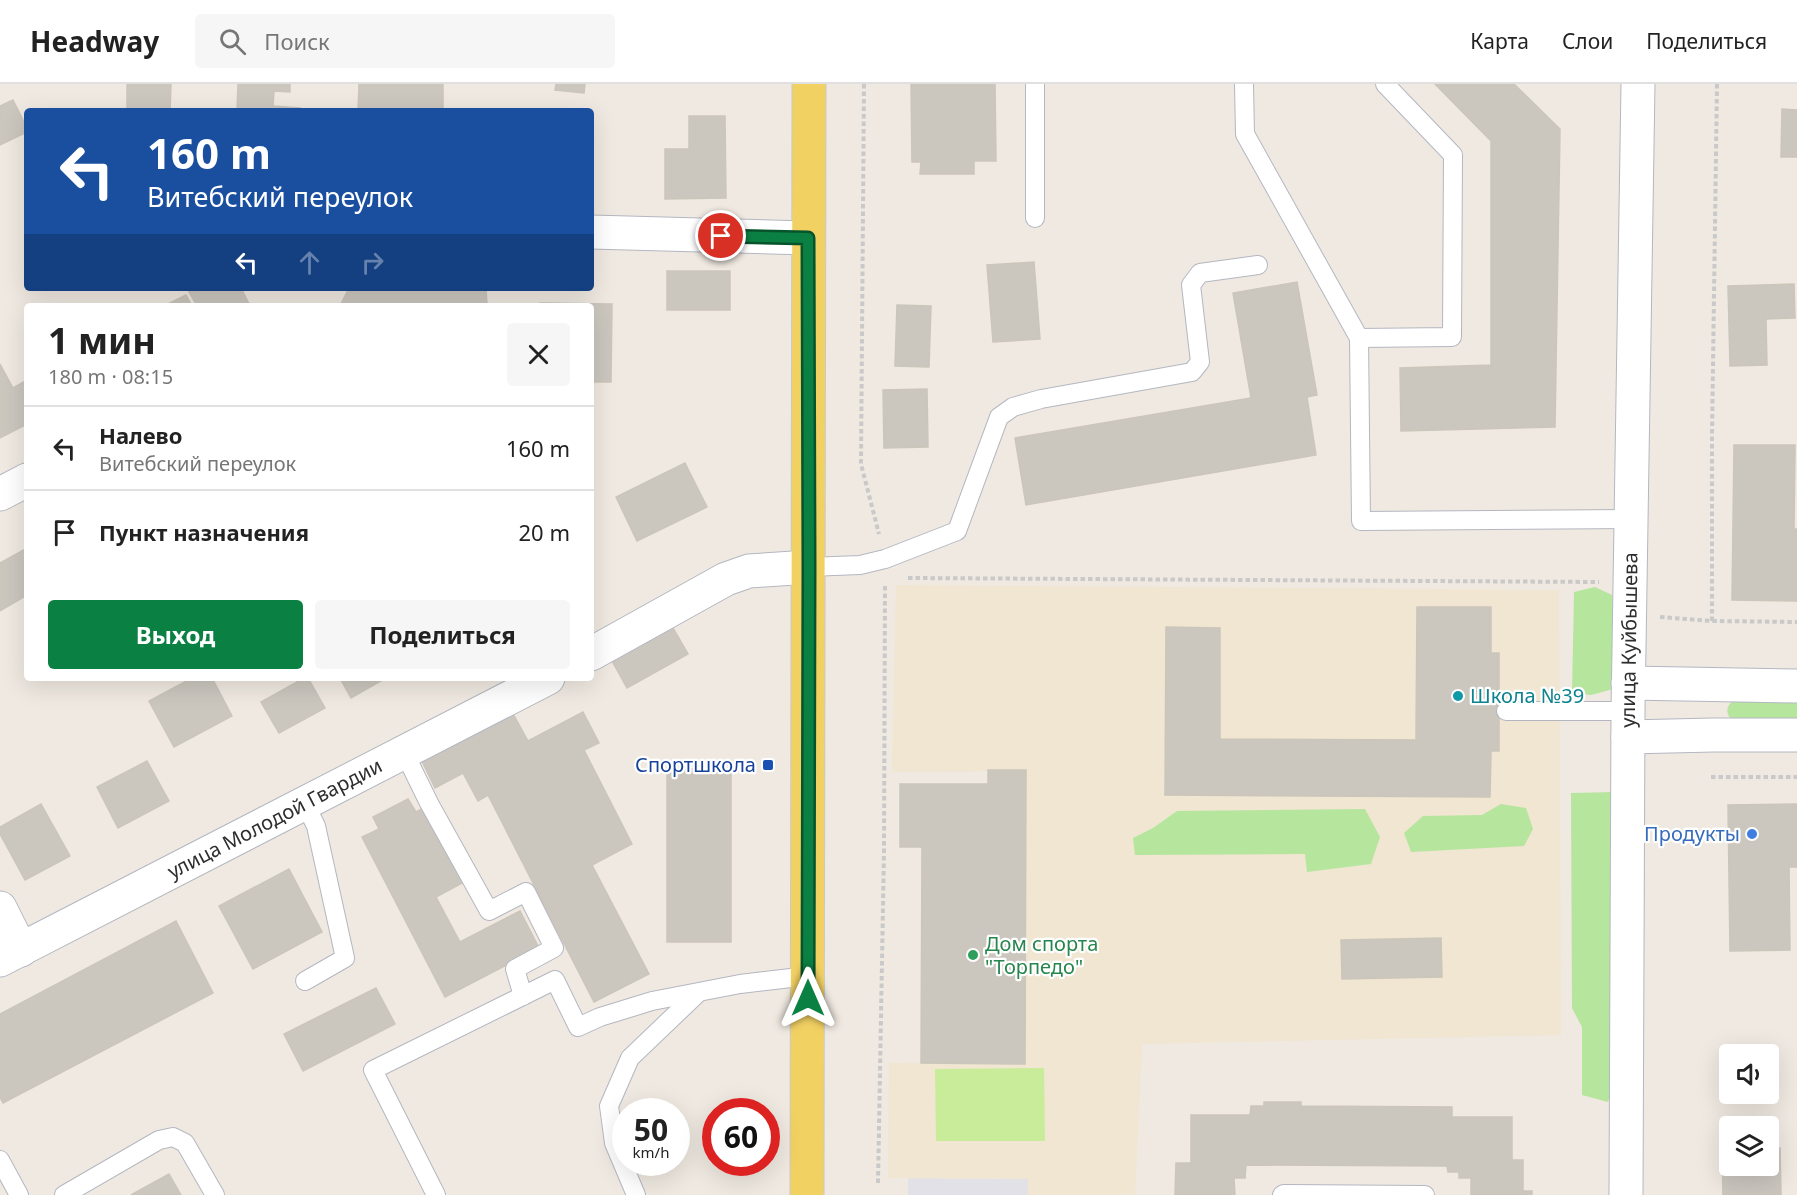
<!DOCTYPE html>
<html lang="ru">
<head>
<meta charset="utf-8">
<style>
  :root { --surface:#fff; --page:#f6f6f6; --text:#222; --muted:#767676; --line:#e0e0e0; --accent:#0b8043 }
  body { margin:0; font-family:"Noto Sans",sans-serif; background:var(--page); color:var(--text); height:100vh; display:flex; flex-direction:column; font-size:22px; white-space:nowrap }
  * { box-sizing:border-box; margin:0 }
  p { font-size:20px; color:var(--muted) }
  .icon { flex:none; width:33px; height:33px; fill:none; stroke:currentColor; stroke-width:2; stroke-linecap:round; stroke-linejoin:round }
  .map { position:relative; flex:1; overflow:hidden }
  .panel { position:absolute; left:24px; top:219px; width:570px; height:378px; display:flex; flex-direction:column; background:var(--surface); border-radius:6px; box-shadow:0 6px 24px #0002 }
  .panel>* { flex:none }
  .hud { position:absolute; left:24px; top:24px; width:570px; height:183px; border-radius:6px; box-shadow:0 6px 24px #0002; background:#1a4fa0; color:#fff; overflow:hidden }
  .controls { position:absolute; left:1719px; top:960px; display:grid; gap:12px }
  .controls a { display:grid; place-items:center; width:60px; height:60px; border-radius:6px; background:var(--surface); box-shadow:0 6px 24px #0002; font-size:30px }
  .speed { position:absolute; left:612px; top:1014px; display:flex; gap:12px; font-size:30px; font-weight:700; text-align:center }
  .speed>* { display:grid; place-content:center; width:78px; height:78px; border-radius:50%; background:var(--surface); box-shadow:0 6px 24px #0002; line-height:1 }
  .speed small { font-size:15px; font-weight:400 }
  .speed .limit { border:9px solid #d22; background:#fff; color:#111 }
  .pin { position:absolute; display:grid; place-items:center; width:51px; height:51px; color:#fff; margin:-26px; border:3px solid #fff; border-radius:50%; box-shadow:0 2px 6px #0007 }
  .me { position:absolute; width:66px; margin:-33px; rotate:0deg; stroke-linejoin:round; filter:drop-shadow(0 0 4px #0008) }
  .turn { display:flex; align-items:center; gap:21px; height:126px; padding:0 24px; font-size:27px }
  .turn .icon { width:78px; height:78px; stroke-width:2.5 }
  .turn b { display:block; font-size:42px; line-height:51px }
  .lanes { display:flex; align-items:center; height:57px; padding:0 24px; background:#0003; justify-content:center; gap:30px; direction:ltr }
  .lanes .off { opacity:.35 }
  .round { display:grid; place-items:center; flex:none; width:63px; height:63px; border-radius:6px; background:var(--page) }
  .head { display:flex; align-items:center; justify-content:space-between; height:102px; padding:0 24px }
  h1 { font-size:36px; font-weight:700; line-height:45px }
  .primary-button { display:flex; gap:12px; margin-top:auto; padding:12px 24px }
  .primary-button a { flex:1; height:69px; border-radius:6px; background:var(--accent); color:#fff; font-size:24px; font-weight:700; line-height:69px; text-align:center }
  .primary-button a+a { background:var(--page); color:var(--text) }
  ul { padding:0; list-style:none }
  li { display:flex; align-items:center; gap:18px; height:84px; padding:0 24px; border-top:2px solid var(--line) }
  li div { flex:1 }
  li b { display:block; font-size:22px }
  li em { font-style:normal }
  header { display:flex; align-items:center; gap:36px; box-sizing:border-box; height:84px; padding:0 30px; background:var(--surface); border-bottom:2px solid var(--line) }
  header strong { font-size:28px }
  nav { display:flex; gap:33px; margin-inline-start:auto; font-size:21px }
  .search { width:420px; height:54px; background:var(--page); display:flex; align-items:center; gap:15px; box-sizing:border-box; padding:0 21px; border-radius:6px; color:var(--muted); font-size:22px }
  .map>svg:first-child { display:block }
</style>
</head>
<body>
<header>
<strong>Headway</strong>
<div class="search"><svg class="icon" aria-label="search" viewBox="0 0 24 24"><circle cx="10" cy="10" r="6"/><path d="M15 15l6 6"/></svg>Поиск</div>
<nav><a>Карта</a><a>Слои</a><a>Поделиться</a></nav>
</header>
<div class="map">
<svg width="1797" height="1111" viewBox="0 0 1797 1111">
  <rect width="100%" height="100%" fill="#efe9e1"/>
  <path fill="#e3e1e8" d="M908,1094L1029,1095L1028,1111H908Z"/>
  <path fill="#f0e6d1" d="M896,501L1559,506L1561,951L1142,960L1135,1111H1028V1095L888,1094L889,979L1025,980L1026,687L892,688Z"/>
  <g fill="#b6e59e">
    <path d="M1595,503L1612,511L1613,605L1591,611L1572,609L1574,508Z"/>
    <path d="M1797,612V643L1735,640C1724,629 1725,622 1737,613Z"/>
    <path d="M1614,708L1615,994L1608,1018L1582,1011V943L1572,924L1571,709Z"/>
    <path d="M1501,720L1526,724L1533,745L1524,762L1411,768L1404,749L1423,732L1482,731Z"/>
    <path d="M1365,725L1380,753L1371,780L1307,788L1305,770L1135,771L1133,754L1153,744L1177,727Z"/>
  </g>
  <path fill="#c9ec9a" d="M1044,984L1045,1057H936L935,985Z"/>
  <g fill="#cbc7bf" stroke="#cbc5ba" stroke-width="1.5">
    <path d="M127,0H171L170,27H127Z"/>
    <path d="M238,0H290V8L274,7L273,22L300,24V27H237Z"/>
    <path d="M359,0H443V27H358Z"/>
    <path d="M556,0H585L584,9L555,6Z"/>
    <path d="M911,0H995L996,77H974V90H920L921,78H912Z"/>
    <path d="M1435,0H1514L1560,45L1555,343L1401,347L1400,284L1491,281V57Z"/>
    <path d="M13,16L27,44V48L0,61V22Z"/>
    <path d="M1782,25L1797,26V73H1781Z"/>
    <path d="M689,32H725L726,114L665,115V65H689Z"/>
    <path d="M1034,178L1040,255L993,258L987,181Z"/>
    <rect x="667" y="187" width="63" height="39"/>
    <path d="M1297,198L1317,311L1307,313L1316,371L1026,421L1015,354L1251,314L1233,209Z"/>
    <path d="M1794,200L1795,234L1766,235L1767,281L1730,282L1728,202Z"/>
    <path d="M187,204H241L250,222H197Z"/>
    <path d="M349,204H486L487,222H340Z"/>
    <path d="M186,211L192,222H164Z"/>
    <path d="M540,219L612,220L611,298H591V222H540Z"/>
    <path d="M897,221L931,222L929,283L895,282Z"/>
    <path d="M0,280L13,304L27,296V340L0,354Z"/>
    <path d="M927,305L928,363L884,364L883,306Z"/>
    <path d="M1734,361H1795L1794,445H1797V517L1732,516Z"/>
    <path d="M685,379L707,423L637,457L616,413Z"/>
    <path d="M27,464V511L0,527V479Z"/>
    <path d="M1417,523H1491V569H1499V667H1491L1490,713L1165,711L1166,543L1220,544V655L1416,656Z"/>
    <path d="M672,542L688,570L627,604L611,575Z"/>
    <path d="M192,594H212L232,632L174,663L149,617Z"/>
    <path d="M304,594H308L325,624L279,649L261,618Z"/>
    <path d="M340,594H386L351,614Z"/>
    <path d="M511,626L528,657L583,628L599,659L584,666L632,760L592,781L649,890L594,918L488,711L478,717L463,689L435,704L420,673Z"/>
    <path d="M147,677L169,717L118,744L97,703Z"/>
    <rect x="667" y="685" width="64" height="173"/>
    <path d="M988,686H1026L1025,980L921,979L922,763H900V700H988Z"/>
    <path d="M408,715L416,728L427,722L466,797L436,813L460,858L520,827L539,864L445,913L362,753L379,745L373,733Z"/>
    <path d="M41,720L70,772L25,796L0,750V743Z"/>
    <path d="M1797,720V783H1789L1790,866L1730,867L1728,721Z"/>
    <path d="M289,785L322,848L253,885L219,822Z"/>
    <path d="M176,837L213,909L3,1019L0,1013V930Z"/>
    <path d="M1441,854L1442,893L1342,895L1341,856Z"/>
    <path d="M376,904L395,940L303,987L284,950Z"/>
    <path d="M1724,971H1730V1010H1768H1724Z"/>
    <path d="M1264,1018H1301V1022L1452,1023V1033H1512V1076H1523V1107H1532V1111H1471V1094H1459V1088H1448L1447,1082L1246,1081L1245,1094H1234L1235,1111H1175L1176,1079H1191V1031H1250L1251,1022H1264Z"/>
    <path d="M1768,1064H1780L1781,1111H1723L1722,1065H1730V1082H1768Z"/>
    <path d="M169,1090L181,1111H131Z"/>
  </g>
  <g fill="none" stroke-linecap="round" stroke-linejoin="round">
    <g stroke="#b4b7c1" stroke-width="20">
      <g id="lane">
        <path d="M1035,0V134"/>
        <path d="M1244,0L1245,50L1359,254L1361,437L1631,435"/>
        <path d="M1359,254L1452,253L1453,71L1385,0"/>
        <path d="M809,483L860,481L885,475L957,447L999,333L1013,323L1041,315L1192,288L1200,278L1191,201L1200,189L1258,181"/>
        <path d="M1506,627H1628"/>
        <path d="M404,668L429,719L489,827L526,808L554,864L515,885L523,912"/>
        <path d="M304,718L316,742L345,874L305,897"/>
        <path d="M0,1076L19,1111"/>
        <path d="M64,1111L159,1056L173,1053L185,1059L215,1111"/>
        <path d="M436,1111L373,986L555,896L578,943L600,933L652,917L740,900L808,892"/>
        <path d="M636,1111L614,1059L609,1022L630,974L698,909"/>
        <path d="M1282,1111L1284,1110L1425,1111"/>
      </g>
    </g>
    <g stroke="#b4b7c1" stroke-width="35">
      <g id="street">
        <path d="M591,148L808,154"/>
        <path d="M0,410L27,396"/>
        <path d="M591,570L726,495L749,487L809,483"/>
        <path d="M1628,599L1797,602"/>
        <path d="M1628,653L1713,651H1797"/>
        <path d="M0,824L21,866"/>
        <path id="s1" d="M0,876L548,594"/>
        <path id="s2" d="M1626,1111L1628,627L1638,0"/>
      </g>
    </g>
    <g stroke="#c9c9c9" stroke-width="35">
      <path id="primary" d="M807,1111L809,0"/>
    </g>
    <g stroke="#c9c9c9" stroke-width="4" stroke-dasharray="4.5 3" stroke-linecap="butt">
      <path d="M864,0L861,380L879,450"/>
      <path d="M908,494L1599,498"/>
      <path d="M1660,533L1712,537L1797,538"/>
      <path d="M1712,537V352L1717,0"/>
      <path d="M1711,693H1797"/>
      <path d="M878,1099L884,767L885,499"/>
    </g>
    <use href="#lane" stroke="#fff" stroke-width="18"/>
    <use href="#street" stroke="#fff" stroke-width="33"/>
    <use href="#primary" stroke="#f2d163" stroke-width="33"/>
  </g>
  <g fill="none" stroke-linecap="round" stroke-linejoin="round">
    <g stroke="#07532c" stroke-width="15">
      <path id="route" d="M721,152L808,154L809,483L808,914"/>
    </g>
    <use href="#route" stroke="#0b8043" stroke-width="10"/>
  </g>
  <circle fill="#0f9aa8" stroke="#fff" stroke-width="2" cx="1458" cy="612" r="6"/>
  <rect fill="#1a4fb4" stroke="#fff" stroke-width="2" x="762" y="675" width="12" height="12" rx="3"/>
  <circle fill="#3f7fe0" stroke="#fff" stroke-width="2" cx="1752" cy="750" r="6"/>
  <circle fill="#2e9e5b" stroke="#fff" stroke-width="2" cx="973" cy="871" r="6"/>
  <g text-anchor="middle" stroke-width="4.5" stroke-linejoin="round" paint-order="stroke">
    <g font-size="20" fill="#2e2e2e" stroke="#fff">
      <text dy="7" stroke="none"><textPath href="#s2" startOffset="555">улица Куйбышева</textPath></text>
      <text dy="7" stroke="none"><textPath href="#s1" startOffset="309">улица Молодой Гвардии</textPath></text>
    </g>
    <g font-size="20" fill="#0d838f" stroke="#fff" text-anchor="start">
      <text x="1470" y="619">Школа №39</text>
    </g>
    <g font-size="20" fill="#164399" stroke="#fff" text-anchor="end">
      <text x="756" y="688">Спортшкола</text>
    </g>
    <g font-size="20" fill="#366cbe" stroke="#fff" text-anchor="end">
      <text x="1740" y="757">Продукты</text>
    </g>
    <g font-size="20" fill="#27864d" stroke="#fff" text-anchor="start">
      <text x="985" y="867">Дом спорта<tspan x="985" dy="23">"Торпедо"</tspan></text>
    </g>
  </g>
</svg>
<div class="controls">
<a><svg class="icon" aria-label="sound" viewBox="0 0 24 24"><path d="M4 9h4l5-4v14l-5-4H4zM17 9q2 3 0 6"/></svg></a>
<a><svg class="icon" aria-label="layers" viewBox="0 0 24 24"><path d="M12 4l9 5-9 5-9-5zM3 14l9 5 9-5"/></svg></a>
</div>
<div class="speed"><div>50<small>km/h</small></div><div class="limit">60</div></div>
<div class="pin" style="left:721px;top:152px;background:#d93025"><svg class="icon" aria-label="arrive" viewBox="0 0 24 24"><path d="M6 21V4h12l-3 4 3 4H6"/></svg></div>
<svg class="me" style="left:808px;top:914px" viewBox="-20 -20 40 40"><path d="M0-17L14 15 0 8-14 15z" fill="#0b8043" stroke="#fff" stroke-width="4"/></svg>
<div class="hud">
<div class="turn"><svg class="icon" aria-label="left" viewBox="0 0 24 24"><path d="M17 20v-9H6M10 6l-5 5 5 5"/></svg><div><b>160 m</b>Витебский переулок</div></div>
<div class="lanes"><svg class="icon" aria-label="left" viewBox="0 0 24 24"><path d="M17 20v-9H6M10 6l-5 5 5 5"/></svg><svg class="icon off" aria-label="ahead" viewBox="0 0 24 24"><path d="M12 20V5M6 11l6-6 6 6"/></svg><svg class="icon off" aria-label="right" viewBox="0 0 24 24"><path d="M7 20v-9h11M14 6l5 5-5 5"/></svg></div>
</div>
<section class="panel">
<div class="head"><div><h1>1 мин</h1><p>180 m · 08:15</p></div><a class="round"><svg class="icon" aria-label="close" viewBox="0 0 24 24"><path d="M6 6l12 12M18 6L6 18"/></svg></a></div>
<ul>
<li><svg class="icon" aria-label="left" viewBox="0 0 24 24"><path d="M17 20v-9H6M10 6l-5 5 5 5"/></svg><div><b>Налево</b><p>Витебский переулок</p></div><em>160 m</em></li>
<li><svg class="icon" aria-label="arrive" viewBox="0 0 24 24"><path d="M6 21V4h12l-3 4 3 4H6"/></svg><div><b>Пункт назначения</b></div><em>20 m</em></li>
</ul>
<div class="primary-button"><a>Выход</a><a>Поделиться</a></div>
</section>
</div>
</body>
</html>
